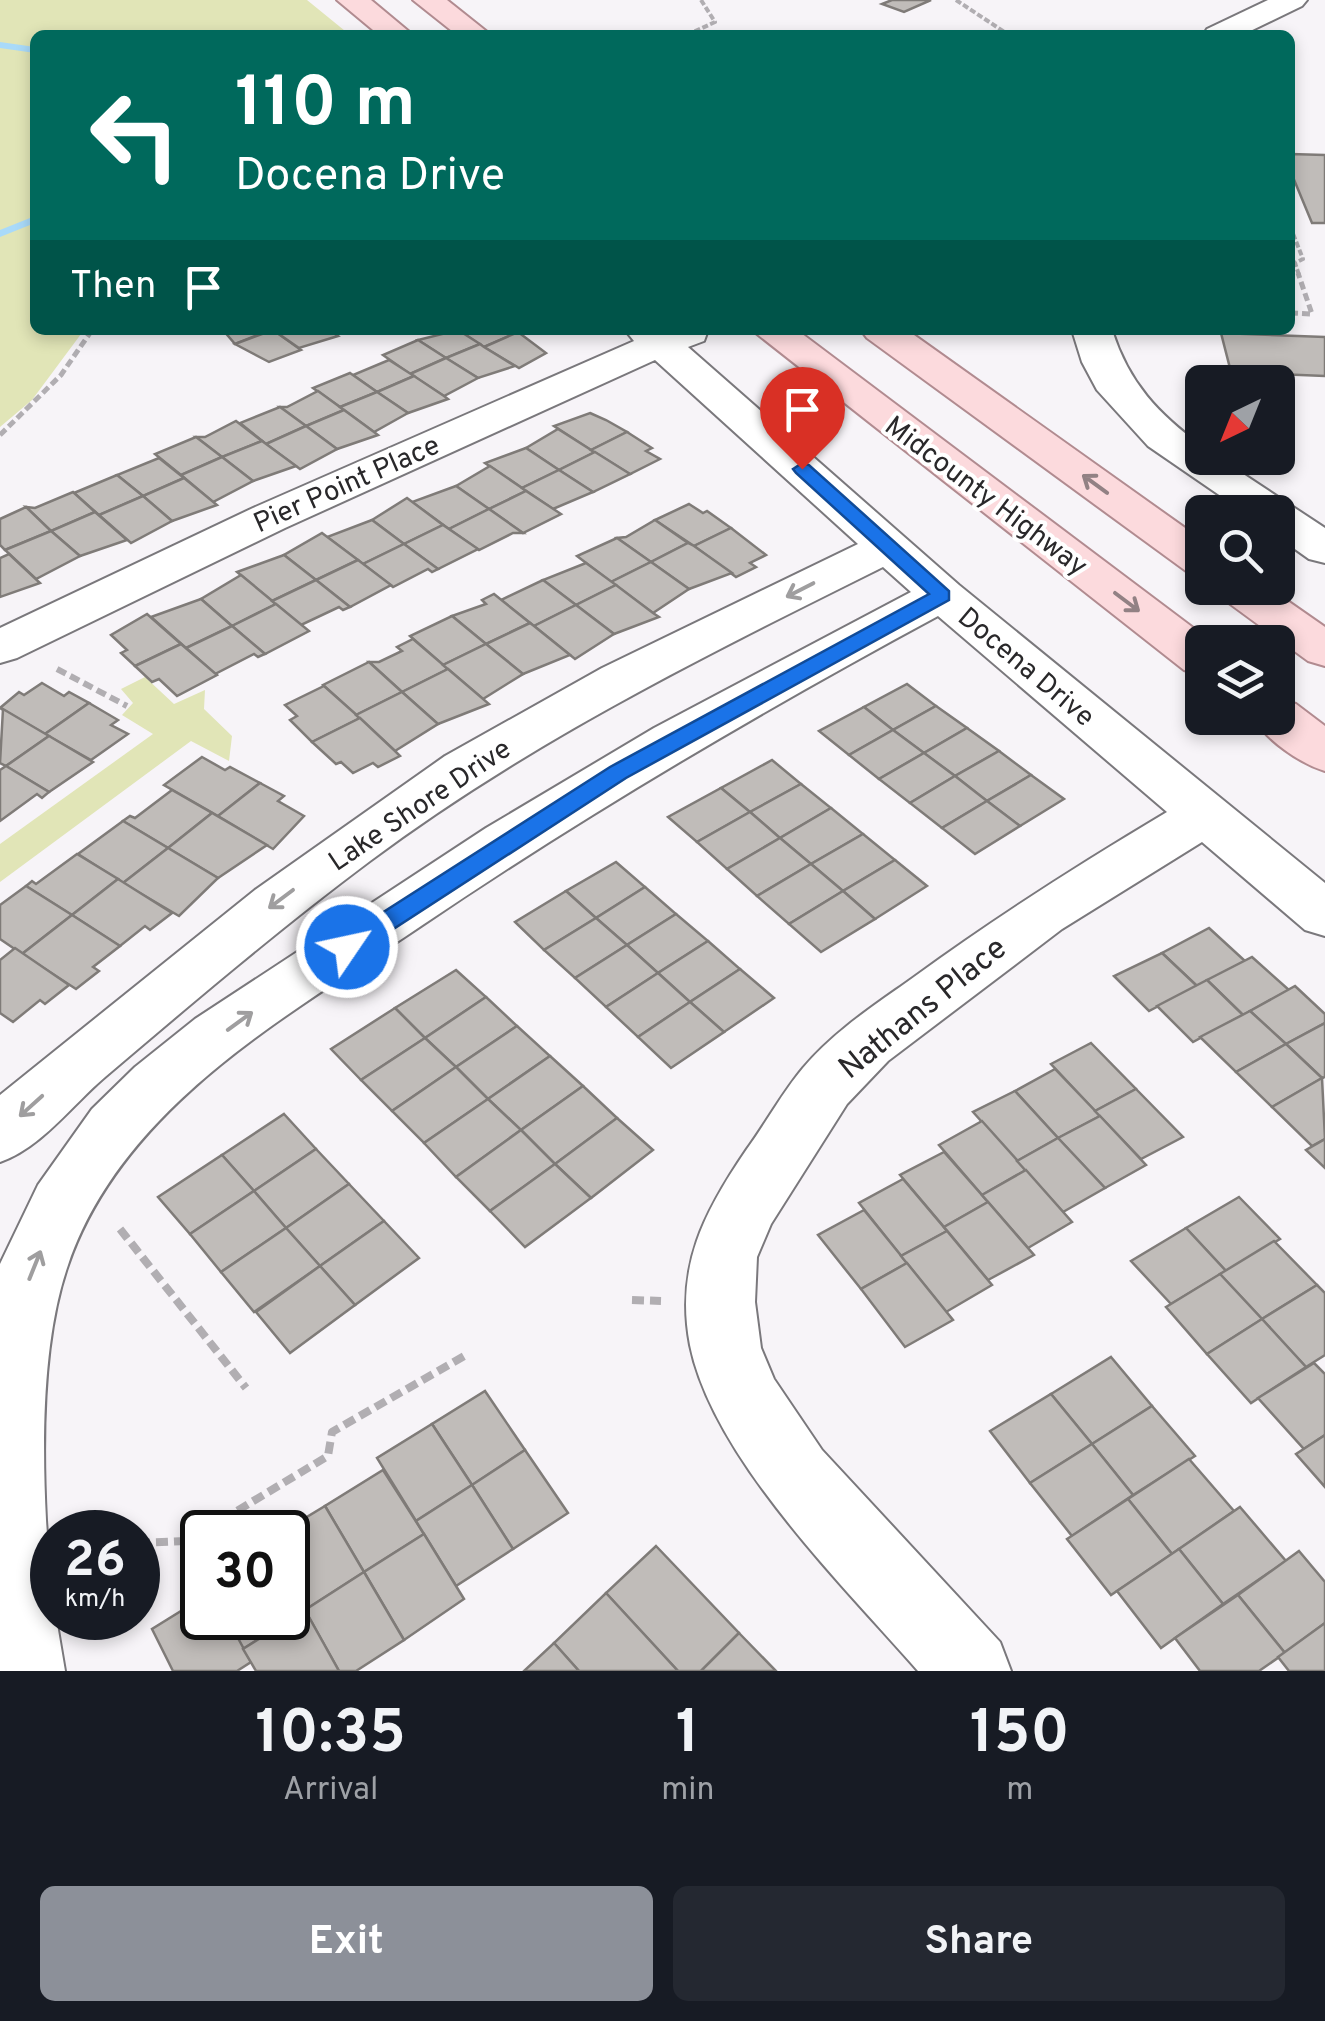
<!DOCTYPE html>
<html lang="en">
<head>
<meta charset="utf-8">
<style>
  :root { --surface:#171b24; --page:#242831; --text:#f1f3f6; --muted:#9ea1a6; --accent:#8c9099 }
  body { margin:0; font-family:Overpass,sans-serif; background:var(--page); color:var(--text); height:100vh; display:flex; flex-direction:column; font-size:38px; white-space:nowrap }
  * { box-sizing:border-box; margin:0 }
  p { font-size:32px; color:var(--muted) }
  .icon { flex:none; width:55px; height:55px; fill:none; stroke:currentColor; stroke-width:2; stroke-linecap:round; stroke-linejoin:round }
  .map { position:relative; height:1671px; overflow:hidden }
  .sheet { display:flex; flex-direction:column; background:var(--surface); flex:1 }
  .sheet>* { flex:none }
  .top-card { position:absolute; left:30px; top:30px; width:1265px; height:305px; border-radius:15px; box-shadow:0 5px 15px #0003; background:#00695c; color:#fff; overflow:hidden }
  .needle { width:65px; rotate:223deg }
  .tools { position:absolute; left:1185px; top:365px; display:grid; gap:20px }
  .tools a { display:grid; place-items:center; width:110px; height:110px; border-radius:15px; background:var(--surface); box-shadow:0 5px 15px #0003; font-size:50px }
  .speed { position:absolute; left:30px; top:1510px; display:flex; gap:20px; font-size:50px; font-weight:700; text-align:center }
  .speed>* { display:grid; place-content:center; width:130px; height:130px; border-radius:50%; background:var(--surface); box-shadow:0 5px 15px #0003; line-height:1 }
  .speed small { font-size:25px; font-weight:400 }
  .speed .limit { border:5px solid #111; border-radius:15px; background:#fff; color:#111 }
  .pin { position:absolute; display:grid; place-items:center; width:85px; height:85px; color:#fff; margin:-102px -42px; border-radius:50% 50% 50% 0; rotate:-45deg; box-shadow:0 0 10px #0007 }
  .pin .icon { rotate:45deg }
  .me { position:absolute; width:110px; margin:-55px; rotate:56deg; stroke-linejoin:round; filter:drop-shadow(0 0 8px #0008) }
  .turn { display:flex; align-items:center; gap:35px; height:210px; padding:0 40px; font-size:45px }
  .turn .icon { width:130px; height:130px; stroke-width:2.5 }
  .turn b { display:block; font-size:70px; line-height:85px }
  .then { display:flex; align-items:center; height:95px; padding:0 40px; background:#0003; gap:20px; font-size:38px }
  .eta { display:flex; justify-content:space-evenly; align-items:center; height:170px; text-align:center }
  .eta b { font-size:60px; font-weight:700; line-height:70px }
  .primary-button { display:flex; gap:20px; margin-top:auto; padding:20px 40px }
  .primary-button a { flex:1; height:115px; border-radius:15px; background:var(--accent); color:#fff; font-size:40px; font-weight:700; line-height:115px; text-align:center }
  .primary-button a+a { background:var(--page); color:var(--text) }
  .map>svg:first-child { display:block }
</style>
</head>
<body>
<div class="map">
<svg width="1325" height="1671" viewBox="0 0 1325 1671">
  <rect width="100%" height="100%" fill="#f7f4f8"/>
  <g fill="#e1e5b7">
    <path d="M0,0H307L350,35H35V330H84L32,400L0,427Z"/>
    <path d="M145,677L174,704L205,690L204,709L232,736L229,761L191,741L0,882V844L153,734L122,715L133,703L121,689Z"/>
  </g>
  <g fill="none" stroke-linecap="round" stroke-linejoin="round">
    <g fill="#a9daf9" fill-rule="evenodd">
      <path d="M0,42L35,47V53L0,48Z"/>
      <path d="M35,216V223L0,237V230Z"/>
    </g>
  </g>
  <g fill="#c0bcb9" stroke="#7f7b78" stroke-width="2.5">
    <path d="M892,0H931L904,12L882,4Z"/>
    <path d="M1290,154L1325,155V223H1312L1290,170Z"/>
    <path d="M223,330H270L235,344Z"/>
    <path d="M273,330L301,350L269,362L235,344Z"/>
    <path d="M280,330H329L338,336L299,348L276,332Z"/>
    <path d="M458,330H515L518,332L484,347Z"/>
    <path d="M458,330L480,344L446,358L418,340Z"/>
    <path d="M518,332L546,353L519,368L484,347Z"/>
    <path d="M1221,333L1325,337V376L1231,372Z"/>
    <path d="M418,340L446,358L410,374L383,355Z"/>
    <path d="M480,344L484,347L515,366L478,378L446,358Z"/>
    <path d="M446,358L478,378L444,396L410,374Z"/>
    <path d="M389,360L414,376L377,392L353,375Z"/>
    <path d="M350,373L377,392L340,407L313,388Z"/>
    <path d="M414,376L444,396L448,399L408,413L377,392Z"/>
    <path d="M318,391L344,410L306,426L280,407H287Z"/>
    <path d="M377,392L408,413L374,432L340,407Z"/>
    <path d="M280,407L306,426L266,444L240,423Z"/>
    <path d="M344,410L374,432L378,435L337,449L306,426Z"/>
    <path d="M590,413L606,420L627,432L591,450L554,426Z"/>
    <path d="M236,421L262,441L222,457L196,437H205Z"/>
    <path d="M306,426L337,449L300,469L266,444Z"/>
    <path d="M558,429L591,450L595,452L559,470L526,448Z"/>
    <path d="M627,432L652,448L646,451L660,459L630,474L591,450Z"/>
    <path d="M196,437L222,457L181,475L155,454Z"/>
    <path d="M262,441L296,466L253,481L222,457Z"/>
    <path d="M526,448L559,470L522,488L485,463Z"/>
    <path d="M595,452L630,474L593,492L559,470Z"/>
    <path d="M222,457L253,481L213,502L181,475Z"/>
    <path d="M159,458L184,478L143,496L117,475Z"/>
    <path d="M490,466L522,488L526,491L489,509L456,486Z"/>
    <path d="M559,470L593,492L553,509L522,488Z"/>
    <path d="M117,475L143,496L99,515L74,493Z"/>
    <path d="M184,478L217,505L172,521L143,496Z"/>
    <path d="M456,486L489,509L449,529L412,502Z"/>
    <path d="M526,491L561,514L523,533L489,509Z"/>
    <path d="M73,492L95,512L51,531L26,507L35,508Z"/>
    <path d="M143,496L172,521L131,543L99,515Z"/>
    <path d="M407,498L443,525L404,544L372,520Z"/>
    <path d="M689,504L703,513L707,511L731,528L694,546L655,520Z"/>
    <path d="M26,507L51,531L5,550L0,545V519Z"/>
    <path d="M489,509L523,533H513L479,550L449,529Z"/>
    <path d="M95,512L127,540L80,556L51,531Z"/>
    <path d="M372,520L404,544L363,564L327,537Z"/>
    <path d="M655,520L688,543L651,562L617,538L626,537Z"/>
    <path d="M443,525L478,549L438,569L404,544Z"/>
    <path d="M731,528L766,555L750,563L756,567L736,577L694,546Z"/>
    <path d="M51,531L80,556L36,579L5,550Z"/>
    <path d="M322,533L358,560L316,580L284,555Z"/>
    <path d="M617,538L651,562L611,582L577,556Z"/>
    <path d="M688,543L694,546L732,573L689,589L651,562Z"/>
    <path d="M404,544L438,569L432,572L428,569L393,587L363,564Z"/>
    <path d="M9,554L40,583L0,597V558Z"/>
    <path d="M284,555L316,580L272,601L237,572Z"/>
    <path d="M358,560L391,585L350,607L316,580Z"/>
    <path d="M651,562L689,589L653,613L611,582Z"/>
    <path d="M586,563L616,585L576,605L543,580Z"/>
    <path d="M241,575L276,604L232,626L201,599Z"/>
    <path d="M316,580L350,607L343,610L339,607L301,625L272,601Z"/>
    <path d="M543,580L576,605L534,626L501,600Z"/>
    <path d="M616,585L653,613L659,617L614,634L576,605Z"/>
    <path d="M494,594L530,623L486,644L452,616L486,604L482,600Z"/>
    <path d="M201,599L232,626L186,648L151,617Z"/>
    <path d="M276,604L309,631L265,654L232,626Z"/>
    <path d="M576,605L614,634L575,659L534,626Z"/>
    <path d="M147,614L181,644L135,666L121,653L127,650L111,635Z"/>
    <path d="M452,616L486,644L443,665L410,636Z"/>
    <path d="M530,623L534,626L570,655L523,674L486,644Z"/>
    <path d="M232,626L265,654L258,657L254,654L215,674L186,648Z"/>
    <path d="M413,639L448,669L402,692L369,662H379L402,651L397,647Z"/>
    <path d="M181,644L217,675L177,696L159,679L152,682L135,666Z"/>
    <path d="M486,644L523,674L483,699L443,665Z"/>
    <path d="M369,662L402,692L356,715L323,685Z"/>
    <path d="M448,669L489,704L438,724L402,692Z"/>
    <path d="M42,683L64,696L69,692L89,703L45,734L0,708L19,692L24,695Z"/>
    <path d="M907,684L936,706L893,730L864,707Z"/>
    <path d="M324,686L360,718L312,742L290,720L297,716L285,705Z"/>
    <path d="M402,692L438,724L395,751L356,715Z"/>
    <path d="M89,703L118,720L111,725L128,734L91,760L45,734Z"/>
    <path d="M936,706L967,728L924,753L893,730Z"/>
    <path d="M864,707L893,730L849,755L819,731Z"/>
    <path d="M3,709L49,736L6,766L0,763Z"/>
    <path d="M360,718L395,751L400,756L378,767L373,763L353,773L341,762L336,764L312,742Z"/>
    <path d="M967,728L999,751L955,776L924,753Z"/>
    <path d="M893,730L924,753L879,779L849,755Z"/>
    <path d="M49,736L93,762L49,792L6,766Z"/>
    <path d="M999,751L1031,775L987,801L955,776Z"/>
    <path d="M924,753L955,776L910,803L879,779Z"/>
    <path d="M202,757L225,770L230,767L260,783L218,816L164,785Z"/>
    <path d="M772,760L801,784L750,812L721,788Z"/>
    <path d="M6,766L49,792L42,798L37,794L0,821V770Z"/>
    <path d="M1031,775L1064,799L1020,826L987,801Z"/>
    <path d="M955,776L987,801L942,828L910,803Z"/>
    <path d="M260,783L284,796L278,801L304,816L273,849L218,816Z"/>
    <path d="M801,784L831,808L780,838L750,812Z"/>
    <path d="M721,788L750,812L697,842L668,817Z"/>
    <path d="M172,790L212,813L168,848L123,821L130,816L135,818Z"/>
    <path d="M987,801L1020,826L975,854L942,828Z"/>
    <path d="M831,808L863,834L811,864L780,838Z"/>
    <path d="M750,812L780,838L727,869L697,842Z"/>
    <path d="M212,813L267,845L218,878L168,848Z"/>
    <path d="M123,821L168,848L123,883L78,854Z"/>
    <path d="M863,834L895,860L843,891L811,864Z"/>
    <path d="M780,838L811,864L757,896L727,869Z"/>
    <path d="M168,848L218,878L179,916L123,883Z"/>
    <path d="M77,854L118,879L72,915L26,886L32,881L36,884Z"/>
    <path d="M895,860L927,886L875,919L843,891Z"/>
    <path d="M616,862L645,887L596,918L566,891Z"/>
    <path d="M811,864L843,891L789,924L757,896Z"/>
    <path d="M118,879L172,913L150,930L145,926L120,946L72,915Z"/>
    <path d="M26,886L72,915L22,954L0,939V905Z"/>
    <path d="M645,887L676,914L627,945L596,918Z"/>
    <path d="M566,891L596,918L544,950L515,922Z"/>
    <path d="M843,891L875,919L821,952L789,924Z"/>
    <path d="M676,914L708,941L658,973L627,945Z"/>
    <path d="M72,915L120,946L93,967L99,971L76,989L22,954Z"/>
    <path d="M596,918L627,945L575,978L544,950Z"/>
    <path d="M1209,928L1245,961L1197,986L1162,953Z"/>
    <path d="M708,941L740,969L690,1002L658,973Z"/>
    <path d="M627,945L658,973L606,1007L575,978Z"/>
    <path d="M15,948L69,985L45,1004L40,1000L13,1022L0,1013V960Z"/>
    <path d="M1162,953L1197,986L1149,1011L1114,976Z"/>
    <path d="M1252,957L1289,990L1243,1015L1207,980Z"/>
    <path d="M740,969L774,998L724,1032L690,1002Z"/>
    <path d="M456,970L486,997L425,1038L395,1008Z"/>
    <path d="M658,973L690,1002L638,1037L606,1007Z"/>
    <path d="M1207,980L1243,1015L1193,1042L1157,1006Z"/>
    <path d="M1295,986L1325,1014V1023L1286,1044L1250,1011Z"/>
    <path d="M486,997L517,1026L456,1067L425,1038Z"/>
    <path d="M690,1002L724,1032L671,1068L638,1037Z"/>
    <path d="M395,1008L425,1038L361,1080L331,1049Z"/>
    <path d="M1250,1011L1286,1044L1236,1072L1200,1037Z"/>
    <path d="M1325,1023V1077L1322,1078L1286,1044Z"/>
    <path d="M517,1026L550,1056L488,1099L456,1067Z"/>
    <path d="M425,1038L456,1067L392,1111L361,1080Z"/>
    <path d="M1091,1043L1136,1089L1095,1111L1051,1064Z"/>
    <path d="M1286,1044L1322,1078L1272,1107L1236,1072Z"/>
    <path d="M550,1056L583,1086L521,1130L488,1099Z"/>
    <path d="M456,1067L488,1099L424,1143L392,1111Z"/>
    <path d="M1055,1069L1100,1116L1058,1138L1015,1091Z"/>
    <path d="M1322,1078L1325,1139L1312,1146L1272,1107Z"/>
    <path d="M583,1086L617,1118L555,1164L521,1130Z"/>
    <path d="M1136,1089L1183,1137L1141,1159L1095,1111Z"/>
    <path d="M1015,1091L1058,1138L1017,1161L973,1112Z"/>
    <path d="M488,1099L521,1130L456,1177L424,1143Z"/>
    <path d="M284,1114L316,1149L254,1191L222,1155Z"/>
    <path d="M1100,1116L1146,1165L1105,1188L1058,1138Z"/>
    <path d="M617,1118L653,1150L591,1198L555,1164Z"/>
    <path d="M982,1121L1026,1170L982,1195L939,1145Z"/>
    <path d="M521,1130L555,1164L490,1211L456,1177Z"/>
    <path d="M1058,1138L1105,1188L1063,1212L1017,1161Z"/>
    <path d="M1325,1139V1168L1306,1150Z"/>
    <path d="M316,1149L349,1184L286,1228L254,1191Z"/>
    <path d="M944,1152L988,1202L944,1227L900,1175Z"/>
    <path d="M222,1155L254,1191L190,1234L158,1197Z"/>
    <path d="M555,1164L591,1198L525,1247L490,1211Z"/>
    <path d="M1026,1170L1072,1222L1028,1248L982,1195Z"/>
    <path d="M903,1179L947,1231L901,1256L859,1203Z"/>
    <path d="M349,1184L384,1221L320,1266L286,1228Z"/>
    <path d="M254,1191L286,1228L221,1272L190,1234Z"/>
    <path d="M1239,1197L1280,1239L1226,1271L1186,1228Z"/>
    <path d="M988,1202L1034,1255L988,1280L944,1227Z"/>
    <path d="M864,1210L907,1263L861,1289L818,1235Z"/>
    <path d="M384,1221L419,1258L355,1305L320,1266Z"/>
    <path d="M286,1228L320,1266L254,1312L221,1272Z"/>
    <path d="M1186,1228L1226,1271L1171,1304L1131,1261Z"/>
    <path d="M947,1231L992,1285L946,1312L901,1256Z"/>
    <path d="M1274,1241L1317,1285L1262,1319L1220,1274Z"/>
    <path d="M907,1263L953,1320L905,1347L861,1289Z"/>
    <path d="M320,1266L355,1305L290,1353L256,1312Z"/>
    <path d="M1220,1274L1262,1319L1207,1354L1166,1307Z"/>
    <path d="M1317,1285L1325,1293V1355L1306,1367L1262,1319Z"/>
    <path d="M1262,1319L1306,1367L1251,1403L1207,1354Z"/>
    <path d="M1111,1357L1152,1406L1092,1444L1051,1394Z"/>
    <path d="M1314,1363L1325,1374V1435L1304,1449L1258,1398Z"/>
    <path d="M485,1391L525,1450L472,1485L432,1424Z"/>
    <path d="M1051,1394L1092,1444L1030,1483L990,1431Z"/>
    <path d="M1152,1406L1195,1456L1133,1495L1092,1444Z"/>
    <path d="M432,1424L472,1485L416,1521L377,1458Z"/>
    <path d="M1325,1435V1487L1296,1454Z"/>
    <path d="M1092,1444L1133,1495L1072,1536L1030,1483Z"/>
    <path d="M525,1450L568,1513L513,1549L472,1485Z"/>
    <path d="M1189,1459L1234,1511L1172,1554L1128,1499Z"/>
    <path d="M383,1470L424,1534L364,1572L325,1506Z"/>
    <path d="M472,1485L513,1549L456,1586L416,1521Z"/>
    <path d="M1128,1499L1172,1554L1111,1595L1067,1539Z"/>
    <path d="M325,1506L364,1572L305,1610L288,1578V1532H282Z"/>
    <path d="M1240,1507L1286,1561L1223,1604L1179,1549Z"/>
    <path d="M424,1534L464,1599L404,1640L364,1572Z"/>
    <path d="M656,1546L739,1633L701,1671H678L606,1593Z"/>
    <path d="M1179,1549L1223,1604L1161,1648L1117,1591Z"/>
    <path d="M1299,1551L1325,1582V1623L1285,1653L1238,1595Z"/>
    <path d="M364,1572L404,1640L356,1671H339L305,1610Z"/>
    <path d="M288,1578L305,1610L243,1649L227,1618H288Z"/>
    <path d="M606,1593L678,1671H579L554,1643Z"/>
    <path d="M1238,1595L1285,1653L1259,1671H1200L1175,1638Z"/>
    <path d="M202,1598V1618H227L251,1662L237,1671H173L152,1629Z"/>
    <path d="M305,1610L339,1671H256L243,1649Z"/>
    <path d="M1325,1623V1671H1289L1278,1657Z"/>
    <path d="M739,1633L776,1671H701Z"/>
    <path d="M554,1643L579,1671H524Z"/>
  </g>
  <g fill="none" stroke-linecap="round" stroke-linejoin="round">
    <g stroke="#7a787c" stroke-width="4">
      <g id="minor">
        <path d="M1268,0H1307L1302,6L1242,35H1203L1207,29Z"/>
        <path d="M625,330H708L704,341L688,347L959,585L1325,883V936L1305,930L1202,842L1062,929L888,1061L847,1104L771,1224L757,1257L755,1302L761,1348L774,1379L822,1450L1000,1642L1011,1671H918C843,1585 713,1458 690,1345C675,1267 704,1212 747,1149C766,1123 782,1093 803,1068C834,1031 875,1005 914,977C998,916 1078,865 1167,812L938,616C760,712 588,813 421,926C289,1015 123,1105 68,1265C42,1339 42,1442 46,1520C48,1552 52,1585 52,1618H56L65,1671H0V1264L38,1185L92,1109L135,1067L195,1019L486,828L654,728L911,592L883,567C706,655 529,742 370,861C279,929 192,1003 105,1077C72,1105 41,1148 0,1162V1095L255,890L445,756L602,668L858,544L655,360L285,528L17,658L0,663V628L253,508L634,341Z"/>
        <path d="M1072,330H1112C1129,383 1158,414 1202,446V458H1219L1325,528V563L1309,559L1278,537V512H1244L1148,446L1097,390L1082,362Z"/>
      </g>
    </g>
    <g stroke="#b18b90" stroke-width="4">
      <g id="major">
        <path d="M337,0H371L413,35H379Z"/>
        <path d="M413,0H447L491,35H457Z"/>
        <path d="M752,330H797L1212,642H1202V675L1184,670Z"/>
        <path d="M861,330H907L1202,540V575L1186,571L867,338Z"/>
        <path d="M1216,588H1269L1325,627V666L1308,661L1222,598Z"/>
        <path d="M1278,699L1296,704L1325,726V771C1299,763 1268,741 1253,718H1278Z"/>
      </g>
    </g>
    <g stroke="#b1aeb2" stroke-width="4" stroke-dasharray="6 2.5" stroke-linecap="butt">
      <path d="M956,0L1009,35"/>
      <path d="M687,35L715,22L701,0"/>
      <path d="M1290,226L1303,259L1295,263L1299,275"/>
    </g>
    <g stroke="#b1aeb2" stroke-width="5" stroke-dasharray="8 4" stroke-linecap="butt">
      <path d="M1290,313L1312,314L1298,273"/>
      <path d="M0,435L61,375L92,330"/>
    </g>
    <path stroke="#b1aeb2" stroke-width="6" stroke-dasharray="10 5" stroke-linecap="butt" d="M57,669L127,706"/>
    <g stroke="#b1aeb2" stroke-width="8" stroke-dasharray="12 6" stroke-linecap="butt">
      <path d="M120,1229L246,1388"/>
      <path d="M632,1300L661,1301"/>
      <path d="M138,1543L187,1541L328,1456L332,1432L466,1355"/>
    </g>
    <use href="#minor" fill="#fff" fill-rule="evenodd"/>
    <use href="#major" fill="#fcdadd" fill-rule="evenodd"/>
  </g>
  <defs><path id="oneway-shaft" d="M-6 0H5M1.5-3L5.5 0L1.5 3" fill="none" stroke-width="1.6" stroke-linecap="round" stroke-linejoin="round" transform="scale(2.5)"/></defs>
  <g stroke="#928184">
    <use href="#oneway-shaft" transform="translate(1095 484) rotate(-144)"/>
    <use href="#oneway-shaft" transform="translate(1127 602) rotate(37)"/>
  </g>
  <g stroke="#9f9e9f">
    <use href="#oneway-shaft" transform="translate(800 590) rotate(153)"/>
    <use href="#oneway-shaft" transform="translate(281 899) rotate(143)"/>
    <use href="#oneway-shaft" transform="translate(240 1021) rotate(-36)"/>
    <use href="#oneway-shaft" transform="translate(31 1106) rotate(138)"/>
    <use href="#oneway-shaft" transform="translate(35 1265) rotate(-68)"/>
  </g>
  <path fill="#1a73e8" stroke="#114b97" stroke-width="2.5" d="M802,463L809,465L949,591V600L626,778L355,954H338L335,947L338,941L610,767L929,594L796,473L793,469Z"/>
  <g text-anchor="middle" stroke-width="8" stroke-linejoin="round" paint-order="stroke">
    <g font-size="28" fill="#29282a" stroke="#fff">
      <text transform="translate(346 483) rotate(-24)" y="10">Pier Point Place</text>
      <text transform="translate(987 495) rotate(37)" y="10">Midcounty Highway</text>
      <text transform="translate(1027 666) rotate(40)" y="10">Docena Drive</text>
      <text transform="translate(419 804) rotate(-34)" y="10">Lake Shore Drive</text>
    </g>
    <g font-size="32" fill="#29282a" stroke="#fff">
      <text transform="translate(922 1007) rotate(-39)" y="11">Nathans Place</text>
    </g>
  </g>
</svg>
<div class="tools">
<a><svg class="needle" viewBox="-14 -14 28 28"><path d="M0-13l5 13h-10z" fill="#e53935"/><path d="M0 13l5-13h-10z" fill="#9ea1a6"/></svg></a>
<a><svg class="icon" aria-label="search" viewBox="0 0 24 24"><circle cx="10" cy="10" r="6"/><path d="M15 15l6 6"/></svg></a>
<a><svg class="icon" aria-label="layers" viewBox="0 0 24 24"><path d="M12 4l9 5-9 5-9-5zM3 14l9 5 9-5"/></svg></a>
</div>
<div class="speed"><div>26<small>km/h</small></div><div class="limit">30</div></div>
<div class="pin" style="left:802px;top:469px;background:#d93025"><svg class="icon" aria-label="arrive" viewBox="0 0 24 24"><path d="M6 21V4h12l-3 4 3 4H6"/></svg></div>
<svg class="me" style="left:347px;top:947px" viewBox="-20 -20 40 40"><circle r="17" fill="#1a73e8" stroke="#fff" stroke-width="3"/><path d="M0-11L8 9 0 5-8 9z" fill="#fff"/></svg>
<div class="top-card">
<div class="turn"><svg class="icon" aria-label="left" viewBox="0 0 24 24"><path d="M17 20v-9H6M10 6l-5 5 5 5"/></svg><div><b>110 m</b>Docena Drive</div></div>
<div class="then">Then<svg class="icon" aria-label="arrive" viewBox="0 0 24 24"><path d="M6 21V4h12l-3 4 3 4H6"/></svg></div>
</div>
</div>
<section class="sheet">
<div class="eta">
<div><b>10:35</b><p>Arrival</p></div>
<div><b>1</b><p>min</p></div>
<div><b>150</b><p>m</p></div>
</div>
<div class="primary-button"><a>Exit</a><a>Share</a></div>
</section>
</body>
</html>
